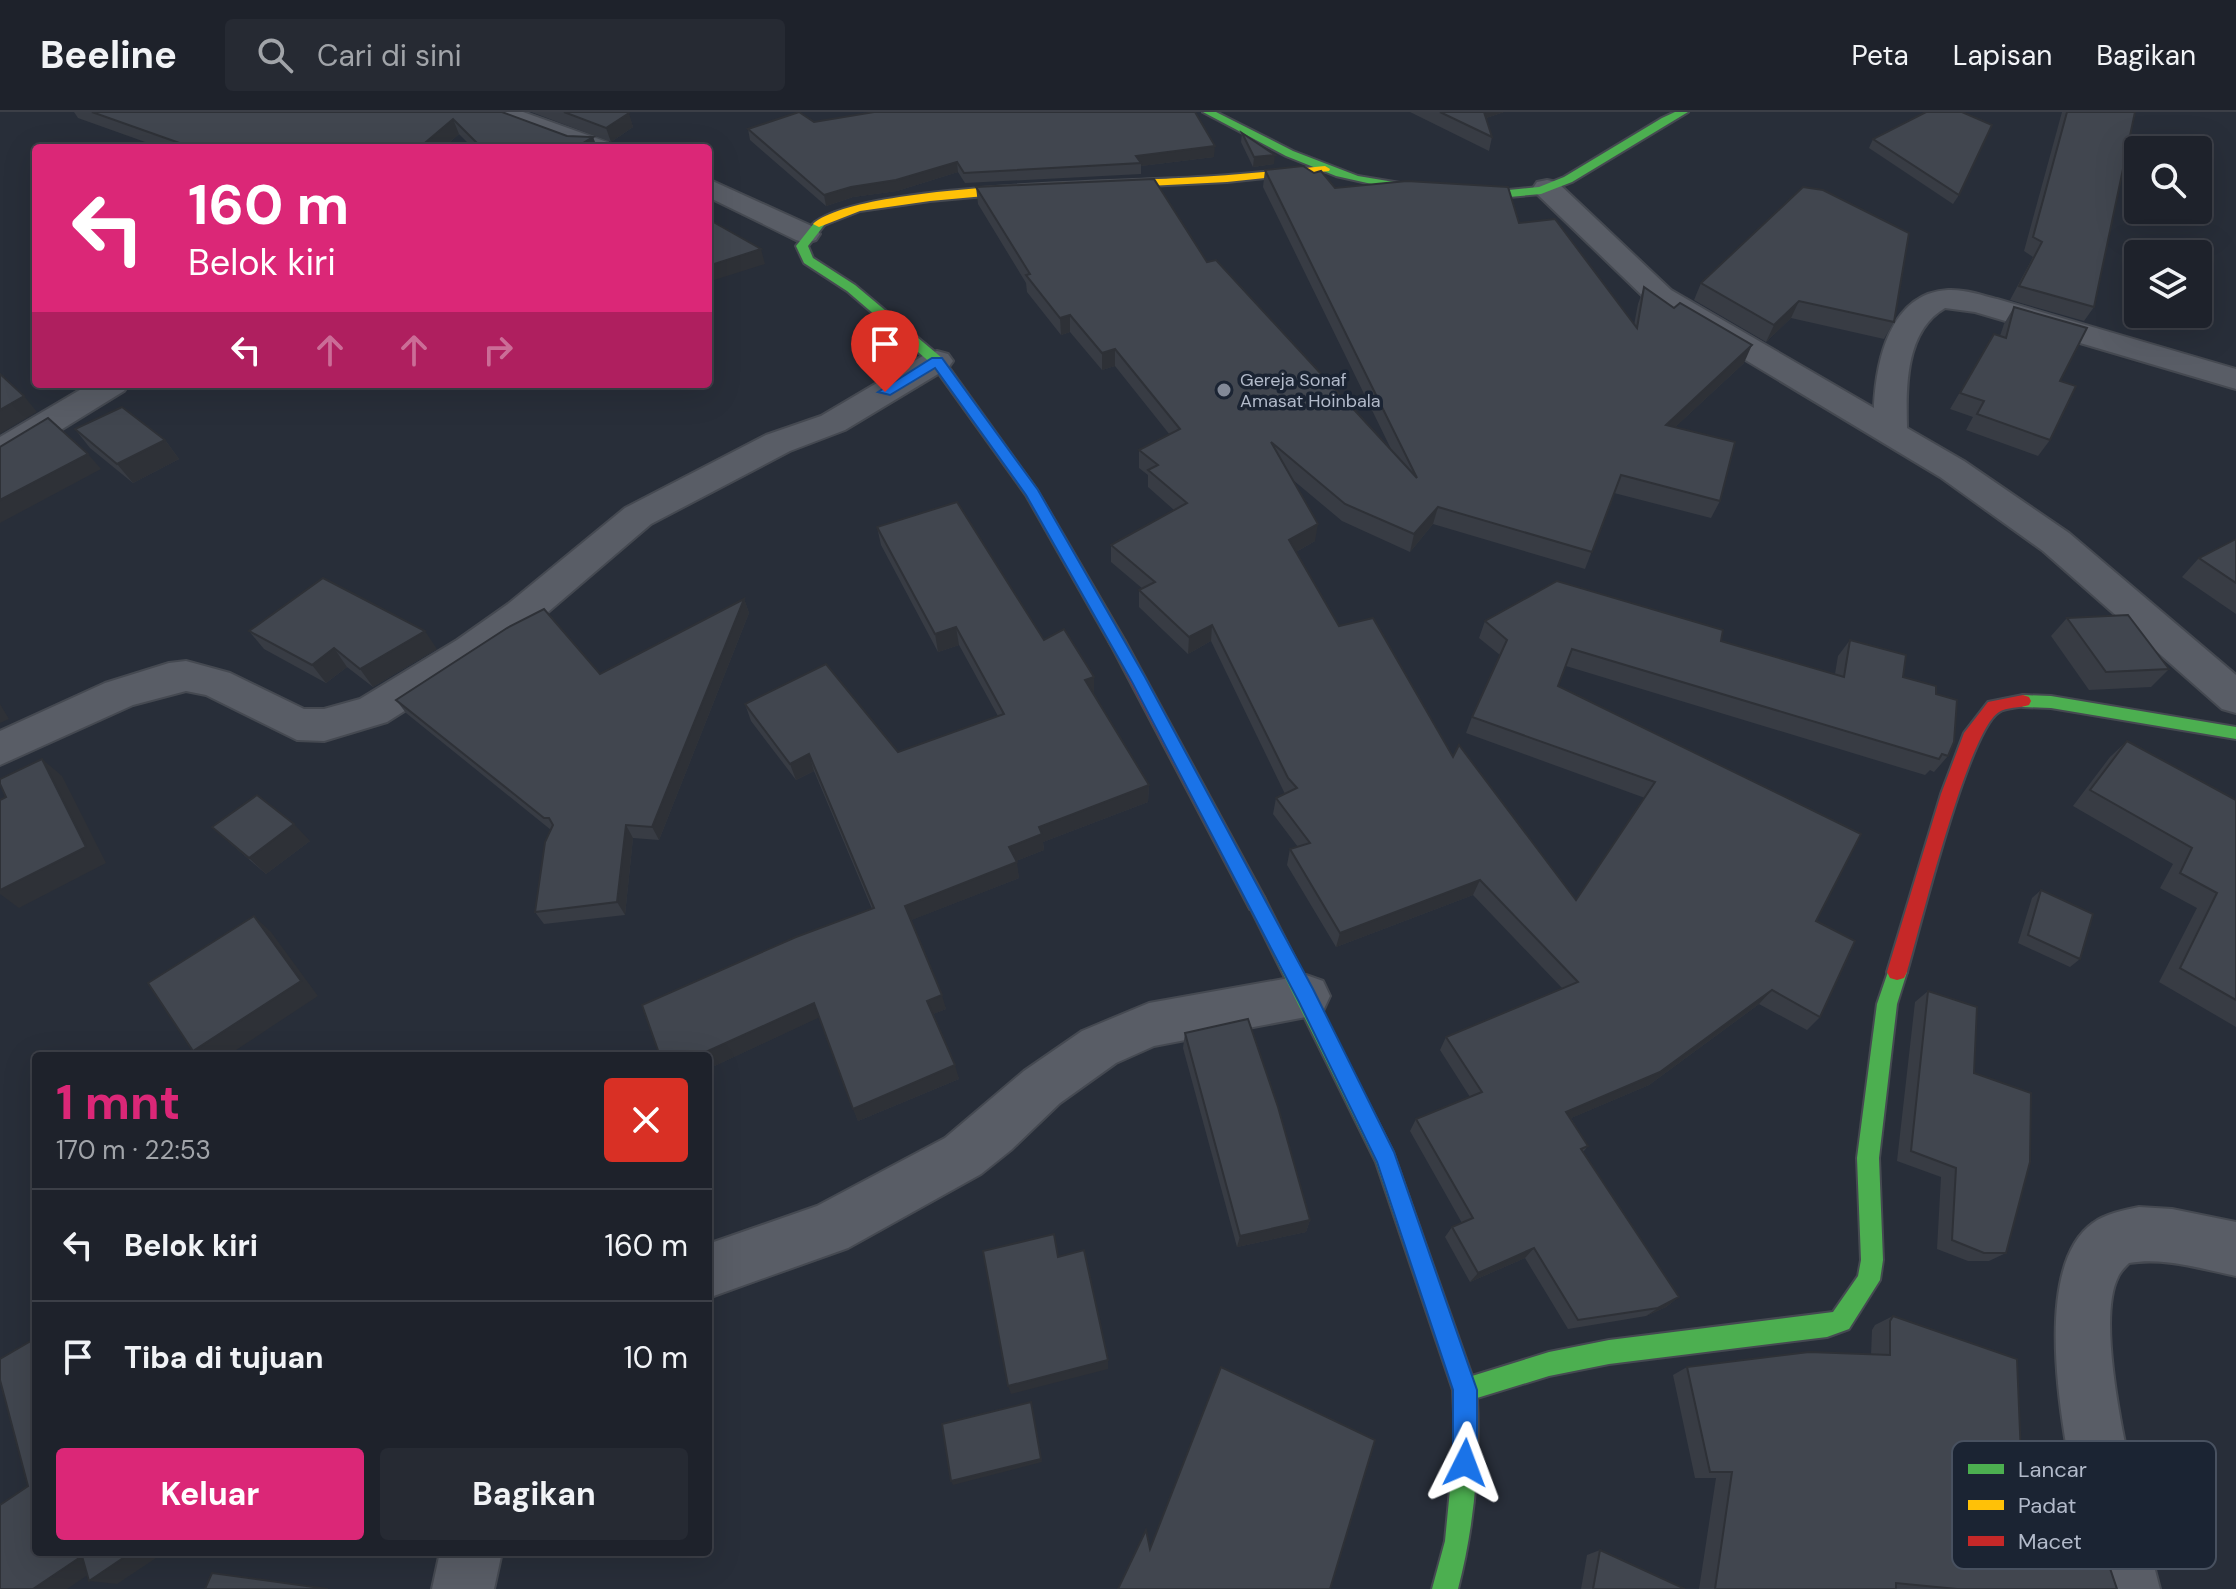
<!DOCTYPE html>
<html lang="id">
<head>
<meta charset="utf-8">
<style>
  :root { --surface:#1e222b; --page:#262a33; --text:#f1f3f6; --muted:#a1a4a9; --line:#3c3f47; --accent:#db2777 }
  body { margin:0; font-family:"DM Sans",sans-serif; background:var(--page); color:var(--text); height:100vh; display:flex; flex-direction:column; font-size:30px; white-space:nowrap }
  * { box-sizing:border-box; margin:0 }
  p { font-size:26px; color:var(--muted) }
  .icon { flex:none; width:44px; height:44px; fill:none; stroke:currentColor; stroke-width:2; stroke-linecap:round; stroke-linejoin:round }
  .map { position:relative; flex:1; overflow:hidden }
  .details { position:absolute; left:32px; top:940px; width:680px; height:504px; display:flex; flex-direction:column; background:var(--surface); border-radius:8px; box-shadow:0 8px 32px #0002,0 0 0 2px var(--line) }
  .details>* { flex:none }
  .banner { position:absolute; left:32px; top:32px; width:680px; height:244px; border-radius:8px; box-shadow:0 8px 32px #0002,0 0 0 2px var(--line); background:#db2777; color:#fff; overflow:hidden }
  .buttons { position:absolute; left:2124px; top:24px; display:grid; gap:16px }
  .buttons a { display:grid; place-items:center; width:88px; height:88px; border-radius:8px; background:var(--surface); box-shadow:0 8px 32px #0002,0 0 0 2px var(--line); font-size:40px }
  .pin { position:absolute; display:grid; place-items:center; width:68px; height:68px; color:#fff; margin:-82px -34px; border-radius:50% 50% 50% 0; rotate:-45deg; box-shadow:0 0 8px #0007 }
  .pin .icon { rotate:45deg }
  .me { position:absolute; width:88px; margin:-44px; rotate:3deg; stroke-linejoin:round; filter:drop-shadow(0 0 6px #0008) }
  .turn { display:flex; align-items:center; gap:28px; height:168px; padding:0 24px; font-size:36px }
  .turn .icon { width:104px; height:104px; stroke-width:2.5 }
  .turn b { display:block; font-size:56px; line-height:68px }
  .lanes { display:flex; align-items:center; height:76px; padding:0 24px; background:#0003; justify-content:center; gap:40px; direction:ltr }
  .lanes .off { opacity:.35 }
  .round { display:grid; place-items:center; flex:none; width:84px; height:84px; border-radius:8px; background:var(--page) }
  .head { display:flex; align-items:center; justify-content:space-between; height:136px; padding:0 24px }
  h1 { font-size:48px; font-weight:700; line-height:60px; color:var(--accent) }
  .primary-button { display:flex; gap:16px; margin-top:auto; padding:16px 24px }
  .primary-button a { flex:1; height:92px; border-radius:8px; background:var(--accent); color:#fff; font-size:32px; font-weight:700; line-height:92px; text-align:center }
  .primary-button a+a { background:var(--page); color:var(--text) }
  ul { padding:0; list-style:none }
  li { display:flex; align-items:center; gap:24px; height:112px; padding:0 24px; border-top:2px solid var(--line) }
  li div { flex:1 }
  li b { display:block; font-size:30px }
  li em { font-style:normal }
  header { display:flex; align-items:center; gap:48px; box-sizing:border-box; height:112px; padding:0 40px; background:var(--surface); border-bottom:2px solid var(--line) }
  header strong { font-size:38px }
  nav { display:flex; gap:44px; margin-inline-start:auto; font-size:28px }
  .search { width:560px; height:72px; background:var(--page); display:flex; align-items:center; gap:20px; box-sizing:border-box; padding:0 28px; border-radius:8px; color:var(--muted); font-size:30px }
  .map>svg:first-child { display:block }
</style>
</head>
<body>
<header>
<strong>Beeline</strong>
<div class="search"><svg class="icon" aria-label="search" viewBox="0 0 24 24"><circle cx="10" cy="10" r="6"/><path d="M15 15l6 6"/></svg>Cari di sini</div>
<nav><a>Peta</a><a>Lapisan</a><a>Bagikan</a></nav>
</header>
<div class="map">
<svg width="2236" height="1477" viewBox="0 0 2236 1477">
  <rect width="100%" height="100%" fill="#282e39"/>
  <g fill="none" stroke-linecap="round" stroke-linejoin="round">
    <g stroke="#454951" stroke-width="4">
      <g id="street">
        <path d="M486,0H523L607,30L611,36H573L490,5Z"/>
        <path d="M708,67L816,116L820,122L816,128L806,131L796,128L708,85Z"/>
        <path d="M1547,68L1557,70L1671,178L1874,296C1876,249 1890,181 1948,178C1964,177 1981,183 1997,187L2236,257V277L1975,200L1945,196C1905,219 1906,275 1907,316L1964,349L2069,421L2236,563V601L2222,597L2043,439L1940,365L1649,190L1537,82L1533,76L1537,70Z"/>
        <path d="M937,239L948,242L953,249L948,256L845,318L790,339L651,412L534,512L485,548L387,610L324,629L297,628L206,583L186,579L133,593L0,653V619L105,571L169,551L186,549L230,561L304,597H324L360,587L457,528L508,492L625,396L766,323L821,304L926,242Z"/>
        <path d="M90,272H129L124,279L12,348L0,351V325Z"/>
        <path d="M1306,863L1323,869L1330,884L1323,899L1306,905L1154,934L1116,951L1060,991L1011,1038L981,1062L848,1136L708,1186V1132L817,1094L945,1026L1024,959L1082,919L1149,891Z"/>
        <path d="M2139,1095L2172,1097L2236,1110V1164C2201,1157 2165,1145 2129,1151C2125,1155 2120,1160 2118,1165C2090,1220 2144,1415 2160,1477H2098C2079,1400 2016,1166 2093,1111C2105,1102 2124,1098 2139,1095Z"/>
        <path d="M440,1440H502L494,1477H432Z"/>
      </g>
    </g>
    <g stroke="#454951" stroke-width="4">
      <g id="fast">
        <path d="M1203,0H1216L1293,39L1358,64L1418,74L1498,79L1539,75L1564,65L1662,6L1675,0H1688L1572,70L1541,82L1498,86L1403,79L1336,64L1286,44Z"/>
        <path d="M815,110L825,112L808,134L813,146L855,173L942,246L1037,378L1125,529L1123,533H1111L1026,383L932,252L847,179L804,151L796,134Z"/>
        <path d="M2023,583L2051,584L2236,615V627L2051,596L2023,595L2015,589Z"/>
        <path d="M1257,783L1264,785L1393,1040L1472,1264L1549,1240L1609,1228L1833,1200L1858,1164L1861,1148L1857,1046L1877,892L1890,854L1897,852L1904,854L1907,860L1897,892L1879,1046L1883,1148L1880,1168L1849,1217L1827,1225L1609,1252L1549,1264L1477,1286C1480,1351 1474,1415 1458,1477H1432L1445,1429L1455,1326L1453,1278L1376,1050L1248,791L1250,785Z"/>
      </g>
    </g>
    <g stroke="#454951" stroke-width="4">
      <path id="slow" d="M1325,54L1330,57L1329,59L1227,70L1029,80L930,89L860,99L819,115L813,112C858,72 1110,70 1179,66C1228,64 1276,59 1325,54Z"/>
    </g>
    <g stroke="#454951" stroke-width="4">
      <g id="jam">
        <path d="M1117,523L1125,529L1264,785L1266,791L1264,797L1257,799L1250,797L1109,529Z"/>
        <path d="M2023,583L2029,585L2031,589L2029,593C2020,596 2006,595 1999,600C1968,619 1920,816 1907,860L1904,866L1897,868L1890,866L1887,860L1941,682L1964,621L1988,590Z"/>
      </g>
    </g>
    <use href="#street" fill="#595d66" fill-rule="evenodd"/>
    <use href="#fast" fill="#4caf50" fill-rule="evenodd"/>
    <use href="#slow" fill="#ffc107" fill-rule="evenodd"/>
    <use href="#jam" fill="#c62828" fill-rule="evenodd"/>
  </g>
  <g fill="#383c44">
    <path d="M74,0H502L567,24L593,25L597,36H473L459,22L443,36H162L78,6Z"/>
    <path d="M531,0H628L633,15L611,30Z"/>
    <path d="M1410,0H1504L1486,6L1492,25L1489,39Z"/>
    <path d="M2062,0H2135L2094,195L2084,209L2010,188L2033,145L2024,139Z"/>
    <path d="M814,10L1214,45L1141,54V62L965,71L958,60L897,79L853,85L826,94L750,28L748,17Z"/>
    <path d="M1242,21L1274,52L1253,55L1241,30Z"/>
    <path d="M1873,27L1959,83L1953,92L1869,36Z"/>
    <path d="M1265,58L1335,76L1519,111L1634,213L1638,192L1644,175L1744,251L1675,315L1720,389L1711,406L1614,381L1585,457L1433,412L1410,440L1342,409L1293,368L1315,429L1296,440L1339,514L1453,645L1576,788L1645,686L1466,621L1472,605L1500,543L1479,526L1485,509L1721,529L1835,562L1838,544L1850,528L1903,565L1936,582L1948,644L1934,660L1930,658L1925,663L1566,554L1558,574L1816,809L1820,905L1807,918L1759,892L1649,973L1571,1006L1588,1034L1583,1040L1679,1185L1666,1195L1646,1204L1568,1217L1525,1146L1470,1170L1445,1125L1452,1115L1462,1111L1410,1019L1416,1007L1470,985L1440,938L1446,925L1562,876L1473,783L1336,835L1287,753L1290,737L1298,735L1273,702L1276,686L1285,682L1211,529L1188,542L1139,495V478L1143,477L1111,450V433L1174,398L1148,375V363L1139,356V338L1170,323L1115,254L1102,258L1070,220L1061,223L1027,180L1026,171L978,92L976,75L1207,150L1391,337L1263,75Z"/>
    <path d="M1803,75L1894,210L1884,227L1791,206L1766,230L1694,188L1701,171Z"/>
    <path d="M2014,195L2060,269L2050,328L2038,344L1966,318L1973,305L1950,297L1994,222L2000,224L2004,212Z"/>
    <path d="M75,317L165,328L179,347L133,371L90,336Z"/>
    <path d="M877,415L1044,528L1094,583L1149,673L1148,690L1043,730L1044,738L1016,749L1019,766L911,808L946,897L933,902L959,967L858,1009L819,905L708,957V944L872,797L814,659L796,668L751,609L745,592L898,640L998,604L959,533L938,540L881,433Z"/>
    <path d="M2236,427V502L2182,465L2199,446Z"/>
    <path d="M744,487L749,501L659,728L633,726L625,803L544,812L535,800L551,718L406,601L396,588L600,562Z"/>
    <path d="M2067,506L2169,557L2151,575L2089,578L2051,524Z"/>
    <path d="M249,519L437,537L373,575L347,555L326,571L264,537Z"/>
    <path d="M2127,629L2236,688V915L2159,870L2197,796L2160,776L2173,752L2073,694L2110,645Z"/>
    <path d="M212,715L310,729L266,762L230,731Z"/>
    <path d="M2041,778L2080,847L2070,855L2018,831L2032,786Z"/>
    <path d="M1928,879L1974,961L2006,1141L1989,1149H1968L1937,1137L1941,1065L1897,1049L1915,890Z"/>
    <path d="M1185,921L1310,1108L1306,1120L1237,1135L1183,936Z"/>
    <path d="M1893,1204L2023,1392L2117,1477H1699L1716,1366H1695L1673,1263L1687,1255L1871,1243L1872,1218L1875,1213Z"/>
    <path d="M1600,1438L1685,1477H1581L1587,1443Z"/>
  </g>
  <g fill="#2e3137">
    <path d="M1481,0H1504L1480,8Z"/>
    <path d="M629,1L633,15L611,30L606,16Z"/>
    <path d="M453,7L459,22L443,36H421L420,35Z"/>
    <path d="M593,25L597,36H578V34Z"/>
    <path d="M1215,34L1214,45L1141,54V51L1136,44Z"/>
    <path d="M1275,43L1274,52L1253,55L1254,45Z"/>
    <path d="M957,50L958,60L897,79L853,85L826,94L824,83L851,75Z"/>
    <path d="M761,137L765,152L708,170V154Z"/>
    <path d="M1799,189L1791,206L1766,230L1774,213Z"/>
    <path d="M1070,203V220L1061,223L1060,206Z"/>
    <path d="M1752,233L1744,251L1659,330L1666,313Z"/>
    <path d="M1115,237V254L1102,258V241Z"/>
    <path d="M24,284L37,300L0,322V298Z"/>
    <path d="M165,328L179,347L133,371L117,352Z"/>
    <path d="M88,342L101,357L0,411V388Z"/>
    <path d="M1438,395L1433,412L1410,440L1414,422Z"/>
    <path d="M1318,412L1315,429L1287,445L1289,428Z"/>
    <path d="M744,487L749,501L659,728L652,715Z"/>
    <path d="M1212,513L1211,529L1188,542L1189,525Z"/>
    <path d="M956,515L959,533L938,540L935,522Z"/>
    <path d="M425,519L437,537L373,575L360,557Z"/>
    <path d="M334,536L347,555L326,571L312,553Z"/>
    <path d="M1094,565V583L1085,568Z"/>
    <path d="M0,592L9,607L0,611Z"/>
    <path d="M809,642L814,659L796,668L790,652Z"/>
    <path d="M42,647L62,664L106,751L19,796L0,782V778Z"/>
    <path d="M1149,673L1148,690L1043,730L1044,738L1011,751L1009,735L1039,715Z"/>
    <path d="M294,712L310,729L266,762L249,746Z"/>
    <path d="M626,713L633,726L625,803L617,790Z"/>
    <path d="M1017,750L1019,766L909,809L905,794Z"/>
    <path d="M1480,768L1473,783L1336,835L1340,821Z"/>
    <path d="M254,804L271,820L318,884L227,944H199L193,939Z"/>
    <path d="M1772,878L1759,892L1649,973L1557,1012L1566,1000Z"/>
    <path d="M942,883L946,897L931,903L927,889Z"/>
    <path d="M814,891L820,905L708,957V944H697Z"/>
    <path d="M955,953L959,967L858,1009L853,997Z"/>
    <path d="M1310,1108L1306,1120L1237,1135L1240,1124Z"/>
    <path d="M1534,1136L1525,1146L1470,1170L1478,1161Z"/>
    <path d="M1679,1185L1666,1195L1646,1204L1658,1196Z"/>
    <path d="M1108,1248V1257L1011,1282L1008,1274Z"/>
    <path d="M1031,1290L1042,1350L953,1373L951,1369Z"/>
    <path d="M132,1440H165L117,1472L89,1469Z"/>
    <path d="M82,1444L110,1448L67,1477H33Z"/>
  </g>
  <g fill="#41464f" stroke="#2e3137" stroke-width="2">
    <path d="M92,0H502L567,24L593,25L578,34L581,36H482L453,7L420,35L421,36H182L188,34Z"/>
    <path d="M564,0H628L629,1L606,16Z"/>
    <path d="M799,0L814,10L874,0H1195L1215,34L1136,44L1141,51L964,61L957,50L896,68L851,75L824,83L748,17Z"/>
    <path d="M1440,0H1484L1492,25Z"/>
    <path d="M1926,0H1962L1992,13L1959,83L1873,27Z"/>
    <path d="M2067,0H2135L2094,195L2019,174L2042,130L2033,125Z"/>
    <path d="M1242,21L1275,43L1254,45Z"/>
    <path d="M1303,54L1314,61L1321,59L1335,76L1407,69L1508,75L1519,111L1555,107L1637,216L1644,175L1674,196L1680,191L1752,233L1666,313L1735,330L1720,389L1621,363L1592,440L1438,395L1414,422L1345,392L1271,330L1318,412L1289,428L1339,514L1373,506L1453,645L1459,633L1576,788L1655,670L1472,605L1507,528L1485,509L1557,469L1723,518L1721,529L1844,565L1850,528L1906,543L1903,565L1936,574V582L1957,588L1954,630L1948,644L1942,642L1939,647L1572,537L1558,574L1861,722L1816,809L1855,829L1820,905L1772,878L1660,960L1566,1000L1588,1034L1581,1037L1679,1185L1658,1196L1578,1208L1534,1136L1478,1161L1452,1115L1473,1106L1416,1007L1482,980L1446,925L1578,870L1480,768L1340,821L1290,737L1310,731L1276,686L1297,676L1288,666L1212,513L1189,525L1139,478L1155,470L1111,433L1187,391L1148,358L1158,353L1139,338L1180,317L1115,237L1102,241L1070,203L1060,206L1026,163L1030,162L976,75L1154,67L1207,150L1216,148L1417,366L1265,58Z"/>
    <path d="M1803,75L1823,78L1909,121L1894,210L1799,189L1774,213L1701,171Z"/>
    <path d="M708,107L761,137L708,154Z"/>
    <path d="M2014,195L2087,216L2060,269L2076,274L2050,328L1977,302L1984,289L1960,281L1994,222L2006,226Z"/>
    <path d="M0,262L24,284L0,298Z"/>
    <path d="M122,295L165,328L117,352L75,317Z"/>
    <path d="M48,306L88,342L0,388V335Z"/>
    <path d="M957,390L1044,528L1064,517L1094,565L1085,568L1149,673L1039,715L1042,722L1009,735L1017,750L905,794L942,883L927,889L955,953L853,997L814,891L697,944H660L642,893L796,825L874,796L809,642L790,652L745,592L826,552L898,640L1004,602L956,515L935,522L877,415Z"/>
    <path d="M2236,427V471L2199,446Z"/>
    <path d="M323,466L425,519L360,557L334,536L312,553L249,519Z"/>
    <path d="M744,487L652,715L626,713L617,790L535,800L545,730L553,713L549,706H544L396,588L507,516L544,497L600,562Z"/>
    <path d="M2128,503L2169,557L2106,560L2067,506Z"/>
    <path d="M2127,629L2236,688V888L2180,856L2217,781L2180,761L2192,736L2090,678Z"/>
    <path d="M42,647L86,735L0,778V688L6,685L0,672V667Z"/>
    <path d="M257,683L294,712L249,746L212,715Z"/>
    <path d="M2041,778L2093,802L2080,847L2028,823Z"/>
    <path d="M254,804L301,869L193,939L148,871Z"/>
    <path d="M1928,879L1977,895L1974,961L2031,981L2030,1050L2006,1141H1984L1952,1128L1956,1056L1911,1039Z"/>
    <path d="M1248,907L1278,995L1310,1108L1240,1124L1185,921Z"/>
    <path d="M1054,1122L1058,1145L1084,1138L1108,1248L1008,1274L983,1139Z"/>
    <path d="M1893,1204L2017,1247L2023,1392L2090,1397L2117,1477H1957L1896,1471V1477H1715L1732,1360H1710L1687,1255L1809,1240L1890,1243V1209Z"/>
    <path d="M36,1226V1440H132L89,1469L82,1444L33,1477H0V1393L28,1374L0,1268V1247Z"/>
    <path d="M1221,1255L1375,1328L1330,1477H1118L1146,1418L1150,1437Z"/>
    <path d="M1031,1290L1041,1347L951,1369L942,1312Z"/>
    <path d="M1600,1438L1685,1477H1593Z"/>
    <path d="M212,1461L328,1477H205Z"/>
  </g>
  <path fill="#1a73e8" stroke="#114b97" stroke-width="2" d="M932,246H942L1038,378L1145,565L1313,877L1394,1040L1477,1278V1351L1474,1360L1465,1364L1456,1360L1453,1351V1278L1377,1050L1299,890L1132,570L1026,383L935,256L890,283L878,280Z"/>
  <circle fill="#828997" stroke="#1b2433" stroke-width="3" cx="1224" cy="278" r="8"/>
  <g text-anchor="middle" stroke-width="7" stroke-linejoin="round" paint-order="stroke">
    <g font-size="18" fill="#b2baca" stroke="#1b2433" text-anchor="start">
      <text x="1240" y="274">Gereja Sonaf<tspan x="1240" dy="21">Amasat Hoinbala</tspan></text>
    </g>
  </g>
  <rect x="1952" y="1329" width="264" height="128" rx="12" fill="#1b2433" stroke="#485160" stroke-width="2"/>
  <rect x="1968" y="1352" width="36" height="10" fill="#4caf50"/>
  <rect x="1968" y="1388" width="36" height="10" fill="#ffc107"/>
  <rect x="1968" y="1424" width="36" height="10" fill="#c62828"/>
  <g font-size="22" fill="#b2baca">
    <text x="2018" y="1365">Lancar</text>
    <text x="2018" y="1401">Padat</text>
    <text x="2018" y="1437">Macet</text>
  </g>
</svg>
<div class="buttons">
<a><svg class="icon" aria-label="search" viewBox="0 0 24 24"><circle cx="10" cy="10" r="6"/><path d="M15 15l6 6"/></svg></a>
<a><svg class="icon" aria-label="layers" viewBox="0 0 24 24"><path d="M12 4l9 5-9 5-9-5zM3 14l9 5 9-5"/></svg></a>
</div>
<div class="pin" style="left:885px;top:280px;background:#d93025"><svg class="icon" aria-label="arrive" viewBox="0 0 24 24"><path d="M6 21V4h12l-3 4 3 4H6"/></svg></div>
<svg class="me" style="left:1465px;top:1351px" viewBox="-20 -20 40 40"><path d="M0-17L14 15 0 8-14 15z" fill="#1a73e8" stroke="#fff" stroke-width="4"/></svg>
<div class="banner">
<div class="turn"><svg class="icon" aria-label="left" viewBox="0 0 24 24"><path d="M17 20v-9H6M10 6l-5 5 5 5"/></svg><div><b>160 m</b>Belok kiri</div></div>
<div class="lanes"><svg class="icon" aria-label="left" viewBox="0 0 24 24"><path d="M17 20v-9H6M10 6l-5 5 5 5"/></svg><svg class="icon off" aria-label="ahead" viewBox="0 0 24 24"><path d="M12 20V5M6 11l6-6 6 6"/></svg><svg class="icon off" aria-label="ahead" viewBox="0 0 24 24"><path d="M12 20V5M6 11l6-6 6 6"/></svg><svg class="icon off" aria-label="right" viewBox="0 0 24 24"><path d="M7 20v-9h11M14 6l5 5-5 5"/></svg></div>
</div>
<section class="details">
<div class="head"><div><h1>1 mnt</h1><p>170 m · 22:53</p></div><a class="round" style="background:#d93025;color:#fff"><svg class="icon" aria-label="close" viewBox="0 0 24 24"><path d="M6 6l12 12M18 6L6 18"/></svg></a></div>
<ul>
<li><svg class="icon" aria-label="left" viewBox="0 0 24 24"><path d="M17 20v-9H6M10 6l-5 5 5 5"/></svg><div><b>Belok kiri</b></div><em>160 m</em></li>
<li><svg class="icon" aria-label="arrive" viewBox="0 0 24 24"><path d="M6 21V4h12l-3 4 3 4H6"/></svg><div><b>Tiba di tujuan</b></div><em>10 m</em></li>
</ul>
<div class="primary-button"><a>Keluar</a><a>Bagikan</a></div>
</section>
</div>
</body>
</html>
